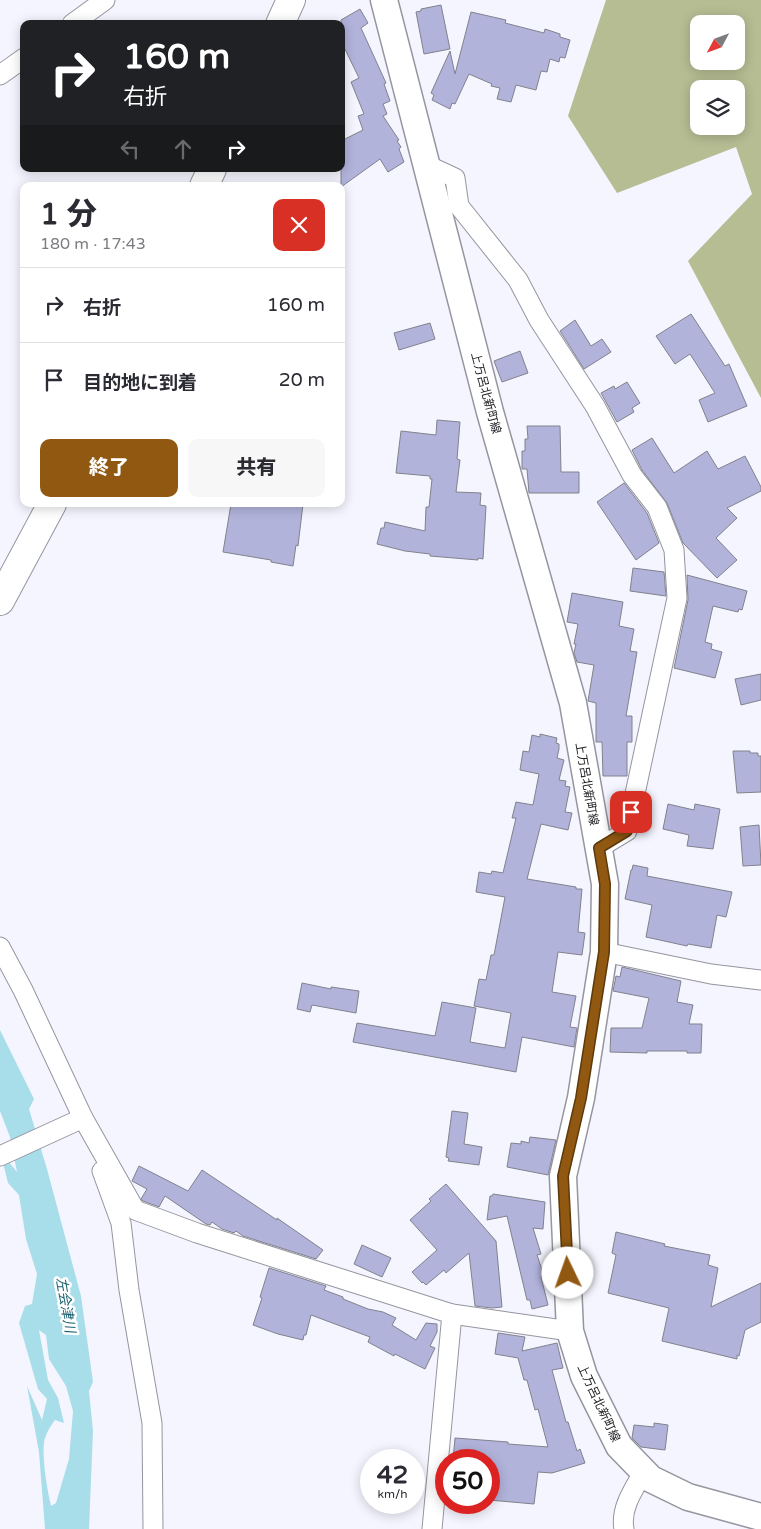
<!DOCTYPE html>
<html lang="ja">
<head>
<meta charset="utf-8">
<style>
  :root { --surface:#fff; --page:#f7f7f7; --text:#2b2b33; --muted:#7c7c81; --line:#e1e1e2; --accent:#905811 }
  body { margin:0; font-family:"Varela Round","Noto Sans JP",sans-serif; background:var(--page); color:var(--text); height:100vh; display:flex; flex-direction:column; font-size:19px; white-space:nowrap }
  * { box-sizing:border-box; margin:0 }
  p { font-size:16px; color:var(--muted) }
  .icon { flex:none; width:28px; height:28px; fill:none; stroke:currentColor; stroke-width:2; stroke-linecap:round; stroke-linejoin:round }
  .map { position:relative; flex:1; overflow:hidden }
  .details { position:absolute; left:20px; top:182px; width:325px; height:325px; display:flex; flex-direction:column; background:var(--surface); border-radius:10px; box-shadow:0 2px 12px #0003 }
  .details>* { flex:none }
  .guide { position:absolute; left:20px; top:20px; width:325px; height:152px; border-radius:10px; box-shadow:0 2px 12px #0003; background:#202124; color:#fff; overflow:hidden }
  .needle { width:32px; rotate:229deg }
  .fabs { position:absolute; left:690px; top:15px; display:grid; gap:10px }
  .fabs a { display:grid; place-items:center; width:55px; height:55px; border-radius:10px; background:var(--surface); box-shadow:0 2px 12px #0003; font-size:25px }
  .speed { position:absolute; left:360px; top:1449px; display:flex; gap:10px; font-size:25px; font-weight:700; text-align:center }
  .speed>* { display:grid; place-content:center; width:65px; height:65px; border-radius:50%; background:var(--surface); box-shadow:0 2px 12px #0003; line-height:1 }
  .speed small { font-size:12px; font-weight:400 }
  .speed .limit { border:8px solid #d22; background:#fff; color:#111 }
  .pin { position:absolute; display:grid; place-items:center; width:42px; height:42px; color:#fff; margin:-21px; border-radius:10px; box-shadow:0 2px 8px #0006 }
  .me { position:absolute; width:55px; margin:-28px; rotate:357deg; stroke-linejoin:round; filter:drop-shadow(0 0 4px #0008) }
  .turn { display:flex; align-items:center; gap:18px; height:105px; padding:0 20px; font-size:22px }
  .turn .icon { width:65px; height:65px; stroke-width:2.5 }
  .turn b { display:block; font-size:35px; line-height:42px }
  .lanes { display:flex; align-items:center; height:48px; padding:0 20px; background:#0003; justify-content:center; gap:25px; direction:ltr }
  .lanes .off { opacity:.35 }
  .round { display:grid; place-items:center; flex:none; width:52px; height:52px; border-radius:10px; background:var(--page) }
  .overview { display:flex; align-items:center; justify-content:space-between; height:85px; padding:0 20px }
  h1 { font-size:30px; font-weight:800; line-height:38px }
  .cta { display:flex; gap:10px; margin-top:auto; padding:10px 20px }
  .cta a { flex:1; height:58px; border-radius:10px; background:var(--accent); color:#fff; font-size:20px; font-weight:800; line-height:58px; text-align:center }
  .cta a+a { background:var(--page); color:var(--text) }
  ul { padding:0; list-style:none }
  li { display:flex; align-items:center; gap:15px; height:75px; padding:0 20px; border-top:1px solid var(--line) }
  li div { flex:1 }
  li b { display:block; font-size:19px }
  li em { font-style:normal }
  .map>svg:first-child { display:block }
</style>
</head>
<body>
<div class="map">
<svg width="761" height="1529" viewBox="0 0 761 1529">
  <rect width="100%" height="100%" fill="#f4f5fe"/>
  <path fill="#b6bd93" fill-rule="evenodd" d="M606,0H761V398L688,261L752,194L736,147L617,193L568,116ZM699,24H736V61H699ZM699,89H736V126H699Z"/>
  <path fill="#a8deea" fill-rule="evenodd" d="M0,1030L34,1099L29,1109L47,1169L81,1296L93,1382L89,1391L93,1431L89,1529H45L39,1452L27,1386L42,1420L47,1399L38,1389L19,1323L25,1306L32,1304L37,1274L26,1239L19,1195L8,1183L0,1151L17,1172L10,1137L0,1111ZM39,1330L46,1335L49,1359L66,1386L73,1411L69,1459L56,1503L51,1506C47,1489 42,1459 44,1442C46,1433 50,1427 55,1420L64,1423L58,1398L48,1380Z"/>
  <g fill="#b1b3db" stroke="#81828c">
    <path d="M441,5L450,49L424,54L416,12L421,11V9Z"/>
    <path d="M360,9L368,23L361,28L386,83L384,84L390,101L383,104L387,114L383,116L399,140L397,141L401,147L399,149L404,162L388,172L380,159L341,187V141L363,130L358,116L364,114L351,82L359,78L341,41V20Z"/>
    <path d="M471,12L506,20L505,23L544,33L545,29L560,34V37L570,40L565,58L560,57L559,62L550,59L547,72L541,71L536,90L516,85L511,102L497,99L500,88L491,86L492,84L469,74L455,104L452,103L450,109L432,100L434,95L431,93L450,51L455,74Z"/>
    <path d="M691,314L725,366L729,364L747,406L708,422L699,400L715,393L690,354L675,364L656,336Z"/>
    <path d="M575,320L591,346L602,339L611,352L584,369L560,331Z"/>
    <path d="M430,323L435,339L399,350L394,333Z"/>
    <path d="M520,351L528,373L502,382L494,361Z"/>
    <path d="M627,382L640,403L632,408L634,412L617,422L601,393L614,386L615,389Z"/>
    <path d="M437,420L460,422L457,459L460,460L456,492L481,493L480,505L486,506L483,559L478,558V560L430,556V554L405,551L377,544L381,528H384L385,522L425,531L426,507H429L432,479H430V476L396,473L399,447L401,431L436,435Z"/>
    <path d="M527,426H560L561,472H579V493H529L527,469H522V451H525V439H528Z"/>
    <path d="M652,438L674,473L707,451L718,469L745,456L761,487V491L727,508L737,518L716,538L737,560L717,578L683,543L667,503L642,470L632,450Z"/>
    <path d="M624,483L647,513L659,543L636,560L597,502Z"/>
    <path d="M231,504H303L298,546L296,545L293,566L271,562V560L223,552Z"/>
    <path d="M633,568L664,572L666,596L630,591Z"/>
    <path d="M687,575L747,591L742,610L739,609L738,612L713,606L705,642L712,644L711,649L722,652L715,678L674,668L688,600Z"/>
    <path d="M572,593L623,602L619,626L634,629L630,651L637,652L626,716H632V742H627V776H603L602,742H596V703L588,701L594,665L577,662L574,653L576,644H574L578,624L567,622Z"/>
    <path d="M761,674V700L741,705L735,679Z"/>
    <path d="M540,734L557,738L556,743L559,744V749L557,758L564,760L559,780L566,781L565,786L570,787L565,812L572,813L568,830L541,824L527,879L576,887V889H582L578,932L585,933L582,955L558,952L552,992L576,996L570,1027L577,1028L574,1047L522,1037L516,1072L353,1042L357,1023L435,1036L442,1002L476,1008L470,1042L505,1048L511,1013L474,1006L479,979L486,980L491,955H494L505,897L476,892L479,872L491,874L492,871L503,873L516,818H512L516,802L533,805L539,774L520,770L523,751L529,752L532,735L540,737Z"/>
    <path d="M733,751H750V753H758V756H761V792L737,793Z"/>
    <path d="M668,804L694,810L695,804L720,809L713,849L687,846L689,835L663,829Z"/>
    <path d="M759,825L761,865L743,866L740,827Z"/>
    <path d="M633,865L648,868L647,876L732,892L726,917L717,915L711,948L688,944L687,946L646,937L652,905L625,899L631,870H632Z"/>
    <path d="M622,967L681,981L677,1002L693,1005L689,1024H702L701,1053H687V1051H647V1053L610,1052L611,1028H642L649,998L613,991L616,976L620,977Z"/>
    <path d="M302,983L331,989V987L359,991L356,1013L312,1005L310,1012L297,1009Z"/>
    <path d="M452,1111L468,1113L464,1144L482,1147L479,1165L448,1161L449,1158L446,1157Z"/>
    <path d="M530,1137L556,1140L548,1175L507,1167L511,1143L521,1144V1141L529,1143Z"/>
    <path d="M139,1166L188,1191L202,1170L277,1220V1218L323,1250L316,1259L243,1236L236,1231L234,1233L222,1229L212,1222L210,1225L206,1224L165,1196L159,1207L143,1201L141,1199L147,1189L132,1181Z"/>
    <path d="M446,1184L496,1241L502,1307L492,1308L475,1306L469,1253L446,1273L444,1270L426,1285L423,1282L422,1283L412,1272L437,1250L410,1220L431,1201L429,1199Z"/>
    <path d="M493,1194L545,1202L543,1229L533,1228L541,1254L537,1255L544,1276L541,1277L548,1305L532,1309L530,1300H527L507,1216L487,1220L490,1196H492Z"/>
    <path d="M616,1232L665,1244L664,1246L710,1255L708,1265L718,1268L711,1307L761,1283V1322L745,1330L739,1356L737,1355V1359L662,1341L669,1308L608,1293L616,1255L612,1253Z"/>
    <path d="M362,1245L391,1258L382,1277L354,1264Z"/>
    <path d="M269,1268L326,1286L324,1290L343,1297V1299L368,1309L383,1312L396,1318L392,1325L416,1340L426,1323L437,1324V1332L430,1346L435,1348L425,1369L395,1354L394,1356L368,1342L370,1337L311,1315L306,1335H304L303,1340L278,1334L253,1325L262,1298L260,1297Z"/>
    <path d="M498,1333L525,1337L522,1351L557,1343L563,1368L552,1370L566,1422H568L577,1451L580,1449L585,1463L552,1473L538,1472L534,1504L489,1500V1460H453L455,1438L508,1442V1444L548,1447L538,1409L535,1410L527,1380H524L518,1358L495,1354Z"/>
    <path d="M654,1423L668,1425L665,1450L641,1447L632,1438L634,1425L654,1427Z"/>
  </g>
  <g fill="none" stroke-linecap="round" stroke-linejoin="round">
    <g stroke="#95959f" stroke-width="21">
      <g id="street">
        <path d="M72,24L105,0"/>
        <path d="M0,75L24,58"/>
        <path d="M427,165L455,178L459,206L518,280L539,320L595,406L632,475L657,507L674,550L677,598L627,831L599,848"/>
        <path d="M0,947L23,990L83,1118L135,1210L197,1233L452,1314L570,1331"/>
        <path d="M604,952L711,974L761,980"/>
        <path d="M0,1156L83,1118"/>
        <path d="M102,1171L121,1223L129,1290L152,1423L153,1529"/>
        <path d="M432,1529L452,1314"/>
        <path d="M624,1529C620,1508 634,1489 644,1471"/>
      </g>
    </g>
    <g stroke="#95959f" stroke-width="29">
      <path id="secondary" d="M384,0L490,412L573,703L605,884L604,952L581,1098L563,1176L570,1331L584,1376L619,1446L651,1479L688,1497L761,1517"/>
    </g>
    <g stroke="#95959f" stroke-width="30">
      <g id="highway">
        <path d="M280,24L291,0"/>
        <path d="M204,186L212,169"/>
        <path d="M0,601L52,504"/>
      </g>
    </g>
    <use href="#street" stroke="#fff" stroke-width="19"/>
    <use href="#secondary" stroke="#fff" stroke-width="26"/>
    <use href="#highway" stroke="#fff" stroke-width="28"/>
  </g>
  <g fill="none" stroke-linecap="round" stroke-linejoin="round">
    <g stroke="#5e390b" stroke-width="12">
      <path id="route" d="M568,1273L563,1176L581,1098L604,952L605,884L599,848L627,831L631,812"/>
    </g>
    <use href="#route" stroke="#905811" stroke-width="9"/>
  </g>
  <g text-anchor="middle" stroke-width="5" stroke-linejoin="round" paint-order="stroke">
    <g font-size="12" fill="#232327" stroke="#fff">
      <text transform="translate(486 393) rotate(75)" y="4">上万呂北新町線</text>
      <text transform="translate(587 784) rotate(80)" y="4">上万呂北新町線</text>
      <text transform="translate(599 1403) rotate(65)" y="4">上万呂北新町線</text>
    </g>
    <g font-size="14" font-style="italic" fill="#1c6270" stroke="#fff">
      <text transform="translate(66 1305) rotate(80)" y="5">左会津川</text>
    </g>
  </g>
</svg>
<div class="fabs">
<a><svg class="needle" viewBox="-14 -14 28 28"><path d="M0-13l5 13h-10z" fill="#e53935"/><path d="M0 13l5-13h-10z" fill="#7c7c81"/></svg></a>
<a><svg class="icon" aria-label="layers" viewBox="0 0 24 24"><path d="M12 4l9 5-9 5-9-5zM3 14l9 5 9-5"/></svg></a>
</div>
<div class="speed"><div>42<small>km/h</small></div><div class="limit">50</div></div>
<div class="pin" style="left:631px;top:812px;background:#d93025"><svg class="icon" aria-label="arrive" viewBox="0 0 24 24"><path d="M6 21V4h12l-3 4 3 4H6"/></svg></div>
<svg class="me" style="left:568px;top:1273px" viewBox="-20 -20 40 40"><circle r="19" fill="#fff"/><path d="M0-13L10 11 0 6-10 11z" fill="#905811"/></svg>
<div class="guide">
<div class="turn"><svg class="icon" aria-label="right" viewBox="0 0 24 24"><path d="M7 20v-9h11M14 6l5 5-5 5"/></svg><div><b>160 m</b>右折</div></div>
<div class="lanes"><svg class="icon off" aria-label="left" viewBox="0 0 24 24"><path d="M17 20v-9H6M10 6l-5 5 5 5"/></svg><svg class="icon off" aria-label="ahead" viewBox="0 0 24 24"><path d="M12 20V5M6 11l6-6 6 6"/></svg><svg class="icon" aria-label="right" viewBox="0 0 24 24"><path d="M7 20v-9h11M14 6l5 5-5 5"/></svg></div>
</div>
<section class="details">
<div class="overview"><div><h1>1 分</h1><p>180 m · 17:43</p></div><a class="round" style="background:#d93025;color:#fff"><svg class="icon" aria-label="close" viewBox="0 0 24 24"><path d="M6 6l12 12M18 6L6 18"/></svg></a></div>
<ul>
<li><svg class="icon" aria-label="right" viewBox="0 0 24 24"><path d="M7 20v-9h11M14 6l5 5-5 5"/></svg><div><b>右折</b></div><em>160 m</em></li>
<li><svg class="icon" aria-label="arrive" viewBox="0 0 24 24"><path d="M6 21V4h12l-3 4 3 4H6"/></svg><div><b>目的地に到着</b></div><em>20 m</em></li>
</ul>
<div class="cta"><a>終了</a><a>共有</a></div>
</section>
</div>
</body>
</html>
